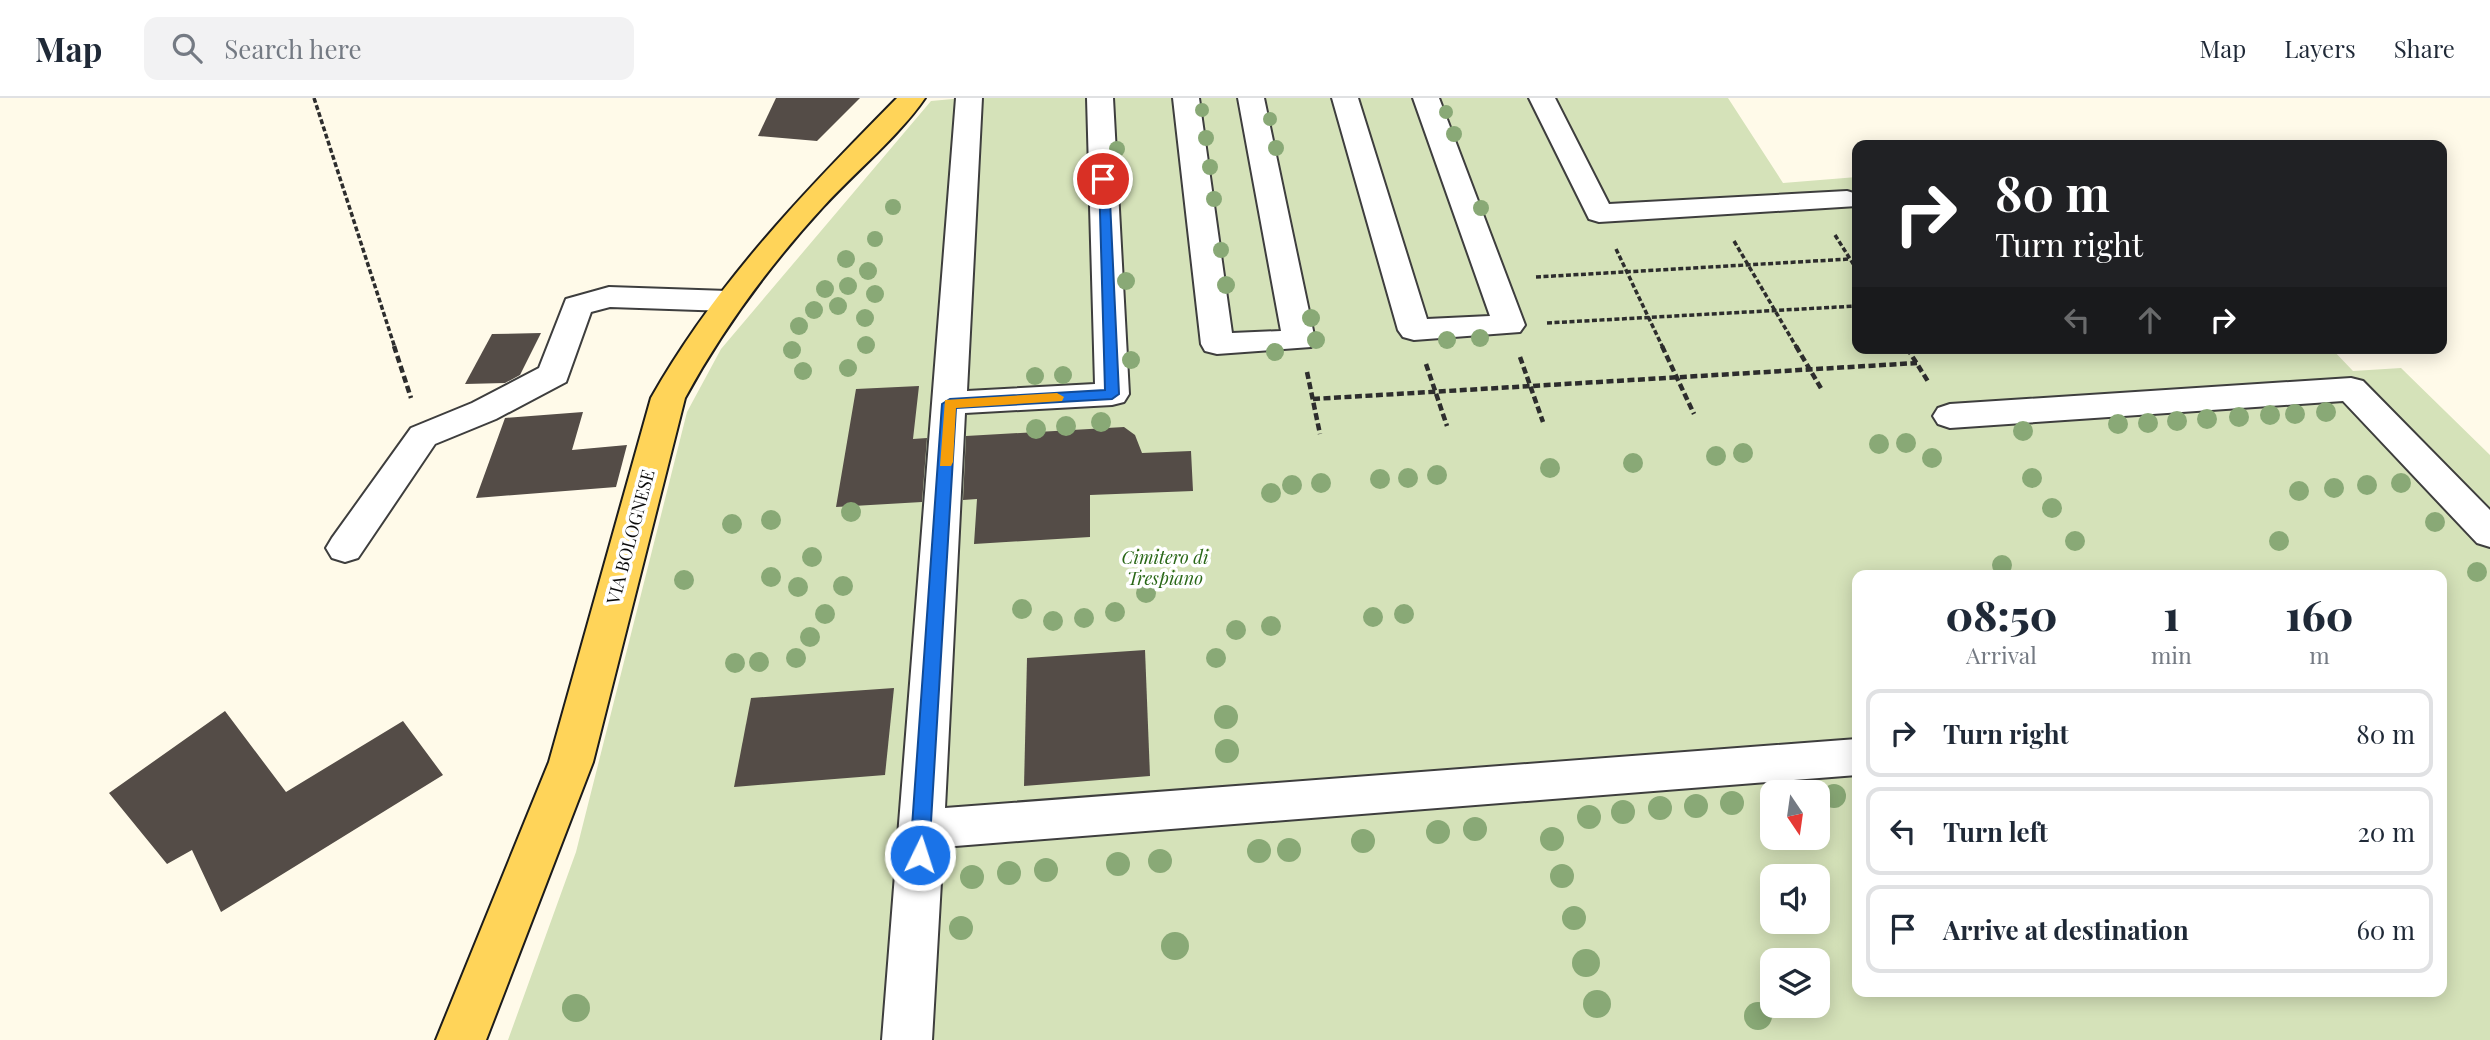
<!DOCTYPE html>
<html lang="en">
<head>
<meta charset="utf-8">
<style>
  :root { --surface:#fff; --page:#f2f2f3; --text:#1f2937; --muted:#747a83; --line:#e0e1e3 }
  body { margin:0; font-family:"Playfair Display",serif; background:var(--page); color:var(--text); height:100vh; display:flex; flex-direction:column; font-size:26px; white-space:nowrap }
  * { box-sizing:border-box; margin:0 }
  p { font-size:23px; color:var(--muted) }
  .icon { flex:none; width:38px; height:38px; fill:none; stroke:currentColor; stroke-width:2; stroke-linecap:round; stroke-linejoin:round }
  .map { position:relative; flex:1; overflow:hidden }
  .sheet { position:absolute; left:1852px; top:472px; width:595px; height:427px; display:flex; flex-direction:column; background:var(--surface); border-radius:14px; box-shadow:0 4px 18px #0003 }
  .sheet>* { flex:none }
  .hud { position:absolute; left:1852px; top:42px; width:595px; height:214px; border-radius:14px; box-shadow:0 4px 18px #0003; background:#202124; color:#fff; overflow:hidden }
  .needle { width:46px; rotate:167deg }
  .controls { position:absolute; left:1760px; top:682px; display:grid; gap:14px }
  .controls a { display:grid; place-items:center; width:70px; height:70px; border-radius:14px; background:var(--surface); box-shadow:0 4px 18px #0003; font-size:35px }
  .pin { position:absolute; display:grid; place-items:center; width:60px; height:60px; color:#fff; margin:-30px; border:4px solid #fff; border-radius:50%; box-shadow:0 2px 7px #0007 }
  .me { position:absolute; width:77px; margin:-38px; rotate:4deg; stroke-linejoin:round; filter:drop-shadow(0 0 5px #0008) }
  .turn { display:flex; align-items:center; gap:24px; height:147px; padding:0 28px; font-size:32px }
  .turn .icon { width:91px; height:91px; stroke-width:2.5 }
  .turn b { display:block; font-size:49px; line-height:60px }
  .lanes { display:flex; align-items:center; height:66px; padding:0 28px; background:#0003; justify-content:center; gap:35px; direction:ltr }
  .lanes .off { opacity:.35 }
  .eta { display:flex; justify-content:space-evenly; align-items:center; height:119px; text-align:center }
  .eta b { font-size:42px; font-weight:800; line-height:49px }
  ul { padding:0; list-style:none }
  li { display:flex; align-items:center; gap:21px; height:88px; margin:0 14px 10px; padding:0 14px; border:4px solid var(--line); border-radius:14px }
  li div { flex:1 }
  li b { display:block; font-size:26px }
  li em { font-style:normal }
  header { display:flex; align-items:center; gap:42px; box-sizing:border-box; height:98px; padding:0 35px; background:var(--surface); border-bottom:2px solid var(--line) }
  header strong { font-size:33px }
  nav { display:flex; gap:38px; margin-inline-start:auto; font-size:24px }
  .search { width:490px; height:63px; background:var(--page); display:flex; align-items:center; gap:18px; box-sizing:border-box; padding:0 24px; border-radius:14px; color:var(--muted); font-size:26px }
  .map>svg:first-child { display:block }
</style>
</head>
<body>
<header>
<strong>Map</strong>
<div class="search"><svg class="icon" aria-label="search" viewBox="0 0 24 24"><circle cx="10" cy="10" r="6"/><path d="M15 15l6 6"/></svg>Search here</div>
<nav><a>Map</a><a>Layers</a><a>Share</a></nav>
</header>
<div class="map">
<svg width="2490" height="942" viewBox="0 0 2490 942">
  <rect width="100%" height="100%" fill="#fffae9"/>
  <path fill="#d5e2b9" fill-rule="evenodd" d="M964,0H1728L1783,85L1857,79V250H2331L2353,273L2401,270L2490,357V942H508L576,754L687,314L721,251L931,3ZM1857,478H2441V894H1857ZM1773,695H1818V740H1773ZM1773,779H1818V824H1773ZM1773,863H1818V908H1773Z"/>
  <g fill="#544c47">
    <path d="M776,0H860L817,43L758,38Z"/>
    <path d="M541,235L520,277L505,285L465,286L492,236Z"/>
    <path d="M919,288L913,341L927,340L922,404L836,409L856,291Z"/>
    <path d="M583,314L572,352L627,347L616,389L476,400L505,320Z"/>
    <path d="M1124,329L1135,337L1142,355L1191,353L1193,393L1090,397V439L974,446L977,401L963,402L966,338Z"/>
    <path d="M1145,552L1150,678L1024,688L1027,560Z"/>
    <path d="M894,590L885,677L734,689L751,600Z"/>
    <path d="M225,613L286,694L403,623L443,677L221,814L192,752L167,766L109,695Z"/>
  </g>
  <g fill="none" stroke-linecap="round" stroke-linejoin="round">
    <g stroke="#3e3e3e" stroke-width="4">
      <g id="minor">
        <path d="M956,0H982L967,293L1095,286L1087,0H1113L1129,296L1124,304L1112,307L965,315L945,710L1857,641V677L943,749L932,942H882Z"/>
        <path d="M1173,0H1199L1232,235L1281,233L1238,0H1264L1315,242L1311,249L1217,256L1205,253L1201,246Z"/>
        <path d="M1332,0H1358L1427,221L1490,218L1413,0H1439L1525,227L1520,234L1414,242L1403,239L1398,232Z"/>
        <path d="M1529,0H1555L1609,106L1847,93L1857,96V108L1599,124L1589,121Z"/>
        <path d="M609,189L728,193L739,196L744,203L739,210L728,213L610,209L591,214L566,284L496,321L435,346L358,460L345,464L332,460L326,450L332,440L411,330L472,305L539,270L566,201Z"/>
        <path d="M2351,280L2363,283L2490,412V449L2477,445L2343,303L1950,330L1938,326L1933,318L1938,310L1950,306Z"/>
      </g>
    </g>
    <g stroke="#1c1c1c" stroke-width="4">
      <path id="major" d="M897,0H925C900,37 854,75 823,109C769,168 723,230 685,300L593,664L486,942H436L549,664L651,300C716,185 805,93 897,0Z"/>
    </g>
    <g stroke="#2d2d2d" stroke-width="3.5" stroke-dasharray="5 2.5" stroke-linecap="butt">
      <path d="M314,0L395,250"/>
      <path d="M1835,137L1857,172"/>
      <path d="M1734,143L1797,250"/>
      <path d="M1616,151L1663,250"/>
      <path d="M1536,179L1850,161"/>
      <path d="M1547,225L1857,208"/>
    </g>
    <g stroke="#2d2d2d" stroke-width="4.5" stroke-dasharray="7 3.5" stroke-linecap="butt">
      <path d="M394,248L411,300"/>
      <path d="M1662,248L1694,316"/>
      <path d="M1796,248L1822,292"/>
      <path d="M1907,250L1929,285"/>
      <path d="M1520,259L1543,324"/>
      <path d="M1426,266L1447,328"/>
      <path d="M1307,274L1320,336"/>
      <path d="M1313,301L1917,265"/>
    </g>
    <use href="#minor" fill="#fff" fill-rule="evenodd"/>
    <use href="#major" fill="#ffd459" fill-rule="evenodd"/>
  </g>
  <g fill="#89a976">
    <circle cx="1202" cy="12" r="7"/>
    <circle cx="1446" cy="14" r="7"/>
    <circle cx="1270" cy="21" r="7"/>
    <circle cx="1454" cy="36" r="8"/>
    <circle cx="1206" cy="40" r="8"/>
    <circle cx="1276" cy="50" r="8"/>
    <circle cx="1117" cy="51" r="8"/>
    <circle cx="1210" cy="69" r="8"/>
    <circle cx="1214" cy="101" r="8"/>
    <circle cx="893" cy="109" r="8"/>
    <circle cx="1481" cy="110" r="8"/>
    <circle cx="875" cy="141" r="8"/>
    <circle cx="1221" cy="152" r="8"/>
    <circle cx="846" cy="161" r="9"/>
    <circle cx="868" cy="173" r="9"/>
    <circle cx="1126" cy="183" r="9"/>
    <circle cx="1226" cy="187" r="9"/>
    <circle cx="848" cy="188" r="9"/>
    <circle cx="825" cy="191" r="9"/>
    <circle cx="875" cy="196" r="9"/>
    <circle cx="838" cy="208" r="9"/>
    <circle cx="814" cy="212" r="9"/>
    <circle cx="865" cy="220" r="9"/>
    <circle cx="1311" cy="220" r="9"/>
    <circle cx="799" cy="228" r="9"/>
    <circle cx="1480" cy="240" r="9"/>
    <circle cx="1316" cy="242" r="9"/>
    <circle cx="1447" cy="242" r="9"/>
    <circle cx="866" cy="247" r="9"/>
    <circle cx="792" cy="252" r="9"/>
    <circle cx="1275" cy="254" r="9"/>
    <circle cx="1131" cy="262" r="9"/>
    <circle cx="848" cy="270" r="9"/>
    <circle cx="803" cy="273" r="9"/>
    <circle cx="1063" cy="277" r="9"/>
    <circle cx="1035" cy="278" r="9"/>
    <circle cx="2326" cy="314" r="10"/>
    <circle cx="2295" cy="316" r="10"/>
    <circle cx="2270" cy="317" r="10"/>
    <circle cx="2239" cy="319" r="10"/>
    <circle cx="2207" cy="321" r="10"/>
    <circle cx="2177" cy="323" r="10"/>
    <circle cx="1101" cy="324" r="10"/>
    <circle cx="2148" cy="325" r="10"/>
    <circle cx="2118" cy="326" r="10"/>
    <circle cx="1066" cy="328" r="10"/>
    <circle cx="1036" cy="331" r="10"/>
    <circle cx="2023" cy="333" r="10"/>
    <circle cx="1906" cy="345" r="10"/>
    <circle cx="1879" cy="346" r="10"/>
    <circle cx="1743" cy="355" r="10"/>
    <circle cx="1716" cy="358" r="10"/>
    <circle cx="1932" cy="360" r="10"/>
    <circle cx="1633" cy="365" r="10"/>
    <circle cx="1550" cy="370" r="10"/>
    <circle cx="1437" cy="377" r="10"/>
    <circle cx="1408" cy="380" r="10"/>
    <circle cx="2032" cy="380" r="10"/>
    <circle cx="1380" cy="381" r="10"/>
    <circle cx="1321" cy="385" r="10"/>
    <circle cx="2401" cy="385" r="10"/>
    <circle cx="1292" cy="387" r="10"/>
    <circle cx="2367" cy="387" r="10"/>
    <circle cx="2334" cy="390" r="10"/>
    <circle cx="2299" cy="393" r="10"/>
    <circle cx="1271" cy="395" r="10"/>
    <circle cx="2052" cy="410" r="10"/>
    <circle cx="851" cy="414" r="10"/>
    <circle cx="771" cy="422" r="10"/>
    <circle cx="2435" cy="424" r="10"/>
    <circle cx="732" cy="426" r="10"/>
    <circle cx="2075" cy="443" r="10"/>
    <circle cx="2279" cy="443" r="10"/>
    <circle cx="812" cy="459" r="10"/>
    <circle cx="2002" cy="467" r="10"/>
    <circle cx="2477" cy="474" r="10"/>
    <circle cx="771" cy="479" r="10"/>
    <circle cx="684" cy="482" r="10"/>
    <circle cx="843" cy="488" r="10"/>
    <circle cx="798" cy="489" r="10"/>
    <circle cx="1146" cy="495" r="10"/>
    <circle cx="1022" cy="511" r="10"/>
    <circle cx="1115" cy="514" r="10"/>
    <circle cx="825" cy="516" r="10"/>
    <circle cx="1404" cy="516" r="10"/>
    <circle cx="1373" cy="519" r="10"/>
    <circle cx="1084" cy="520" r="10"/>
    <circle cx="1053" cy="523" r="10"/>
    <circle cx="1271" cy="528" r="10"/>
    <circle cx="1236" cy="532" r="10"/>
    <circle cx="810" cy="539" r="10"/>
    <circle cx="796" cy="560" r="10"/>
    <circle cx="1216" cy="560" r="10"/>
    <circle cx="759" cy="564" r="10"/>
    <circle cx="735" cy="565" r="10"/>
    <circle cx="1226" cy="619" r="12"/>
    <circle cx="1227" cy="653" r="12"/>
    <circle cx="1834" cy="698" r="12"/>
    <circle cx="1732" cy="705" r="12"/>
    <circle cx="1696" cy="708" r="12"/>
    <circle cx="1660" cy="710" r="12"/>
    <circle cx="1623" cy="714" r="12"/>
    <circle cx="1589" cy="719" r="12"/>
    <circle cx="1475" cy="731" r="12"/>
    <circle cx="1438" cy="734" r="12"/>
    <circle cx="1552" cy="741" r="12"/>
    <circle cx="1363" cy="743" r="12"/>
    <circle cx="1289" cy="752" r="12"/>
    <circle cx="1259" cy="753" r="12"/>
    <circle cx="1160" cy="763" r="12"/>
    <circle cx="1118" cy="766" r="12"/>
    <circle cx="1046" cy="772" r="12"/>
    <circle cx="1009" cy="775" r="12"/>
    <circle cx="1562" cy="778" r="12"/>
    <circle cx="972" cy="779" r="12"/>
    <circle cx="1574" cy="820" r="12"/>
    <circle cx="961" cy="830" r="12"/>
    <circle cx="1175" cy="848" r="14"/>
    <circle cx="1586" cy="865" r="14"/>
    <circle cx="1597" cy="906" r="14"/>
    <circle cx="576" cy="910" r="14"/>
    <circle cx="1758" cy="918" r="14"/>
  </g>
  <path fill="#1a73e8" stroke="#114b97" stroke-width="2" d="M1099,78L1109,81L1119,296L1112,301L956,310L929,757L926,763L920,766L913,763L910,757L942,306L950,301L1105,292Z"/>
  <path fill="#f59e0b" d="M1057,295L1064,299L1062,303L956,310L953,364L951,368H940L945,302Z"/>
  <g text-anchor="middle" stroke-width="7" stroke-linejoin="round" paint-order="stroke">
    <g font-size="18" fill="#0b0b0b" stroke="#fff">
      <text transform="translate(631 439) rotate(-75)" y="6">VIA BOLOGNESE</text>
    </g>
    <g font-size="18" font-style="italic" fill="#296717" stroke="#fff">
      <text x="1165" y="466">Cimitero di<tspan x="1165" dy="21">Trespiano</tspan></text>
    </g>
  </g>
</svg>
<div class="controls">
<a><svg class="needle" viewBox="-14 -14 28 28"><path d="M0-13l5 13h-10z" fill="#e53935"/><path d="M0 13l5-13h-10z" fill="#747a83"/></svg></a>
<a><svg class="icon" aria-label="sound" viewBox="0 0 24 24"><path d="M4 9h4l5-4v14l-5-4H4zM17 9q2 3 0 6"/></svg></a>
<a><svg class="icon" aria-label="layers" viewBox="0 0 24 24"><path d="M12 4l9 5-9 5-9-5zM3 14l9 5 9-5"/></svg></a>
</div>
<div class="pin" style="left:1103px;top:81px;background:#d93025"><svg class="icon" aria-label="arrive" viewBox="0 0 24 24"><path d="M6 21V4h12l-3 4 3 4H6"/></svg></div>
<svg class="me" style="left:920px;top:757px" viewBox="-20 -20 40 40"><circle r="17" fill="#1a73e8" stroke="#fff" stroke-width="3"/><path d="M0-11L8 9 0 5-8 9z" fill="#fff"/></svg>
<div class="hud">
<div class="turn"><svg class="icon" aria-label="right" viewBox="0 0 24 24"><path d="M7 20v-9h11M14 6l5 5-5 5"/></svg><div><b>80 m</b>Turn right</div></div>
<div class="lanes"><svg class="icon off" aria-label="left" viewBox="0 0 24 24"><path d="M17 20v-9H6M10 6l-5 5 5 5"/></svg><svg class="icon off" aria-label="ahead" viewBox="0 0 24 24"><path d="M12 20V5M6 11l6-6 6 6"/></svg><svg class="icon" aria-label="right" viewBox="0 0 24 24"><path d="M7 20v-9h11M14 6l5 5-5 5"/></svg></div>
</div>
<section class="sheet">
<div class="eta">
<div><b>08:50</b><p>Arrival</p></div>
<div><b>1</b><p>min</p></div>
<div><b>160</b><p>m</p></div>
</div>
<ul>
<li><svg class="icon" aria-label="right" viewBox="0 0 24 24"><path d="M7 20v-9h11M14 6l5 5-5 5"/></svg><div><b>Turn right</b></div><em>80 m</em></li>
<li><svg class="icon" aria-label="left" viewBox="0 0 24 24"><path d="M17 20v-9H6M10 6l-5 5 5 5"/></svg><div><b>Turn left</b></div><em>20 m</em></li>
<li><svg class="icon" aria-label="arrive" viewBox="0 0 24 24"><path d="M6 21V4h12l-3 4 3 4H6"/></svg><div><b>Arrive at destination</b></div><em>60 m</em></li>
</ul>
</section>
</div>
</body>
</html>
